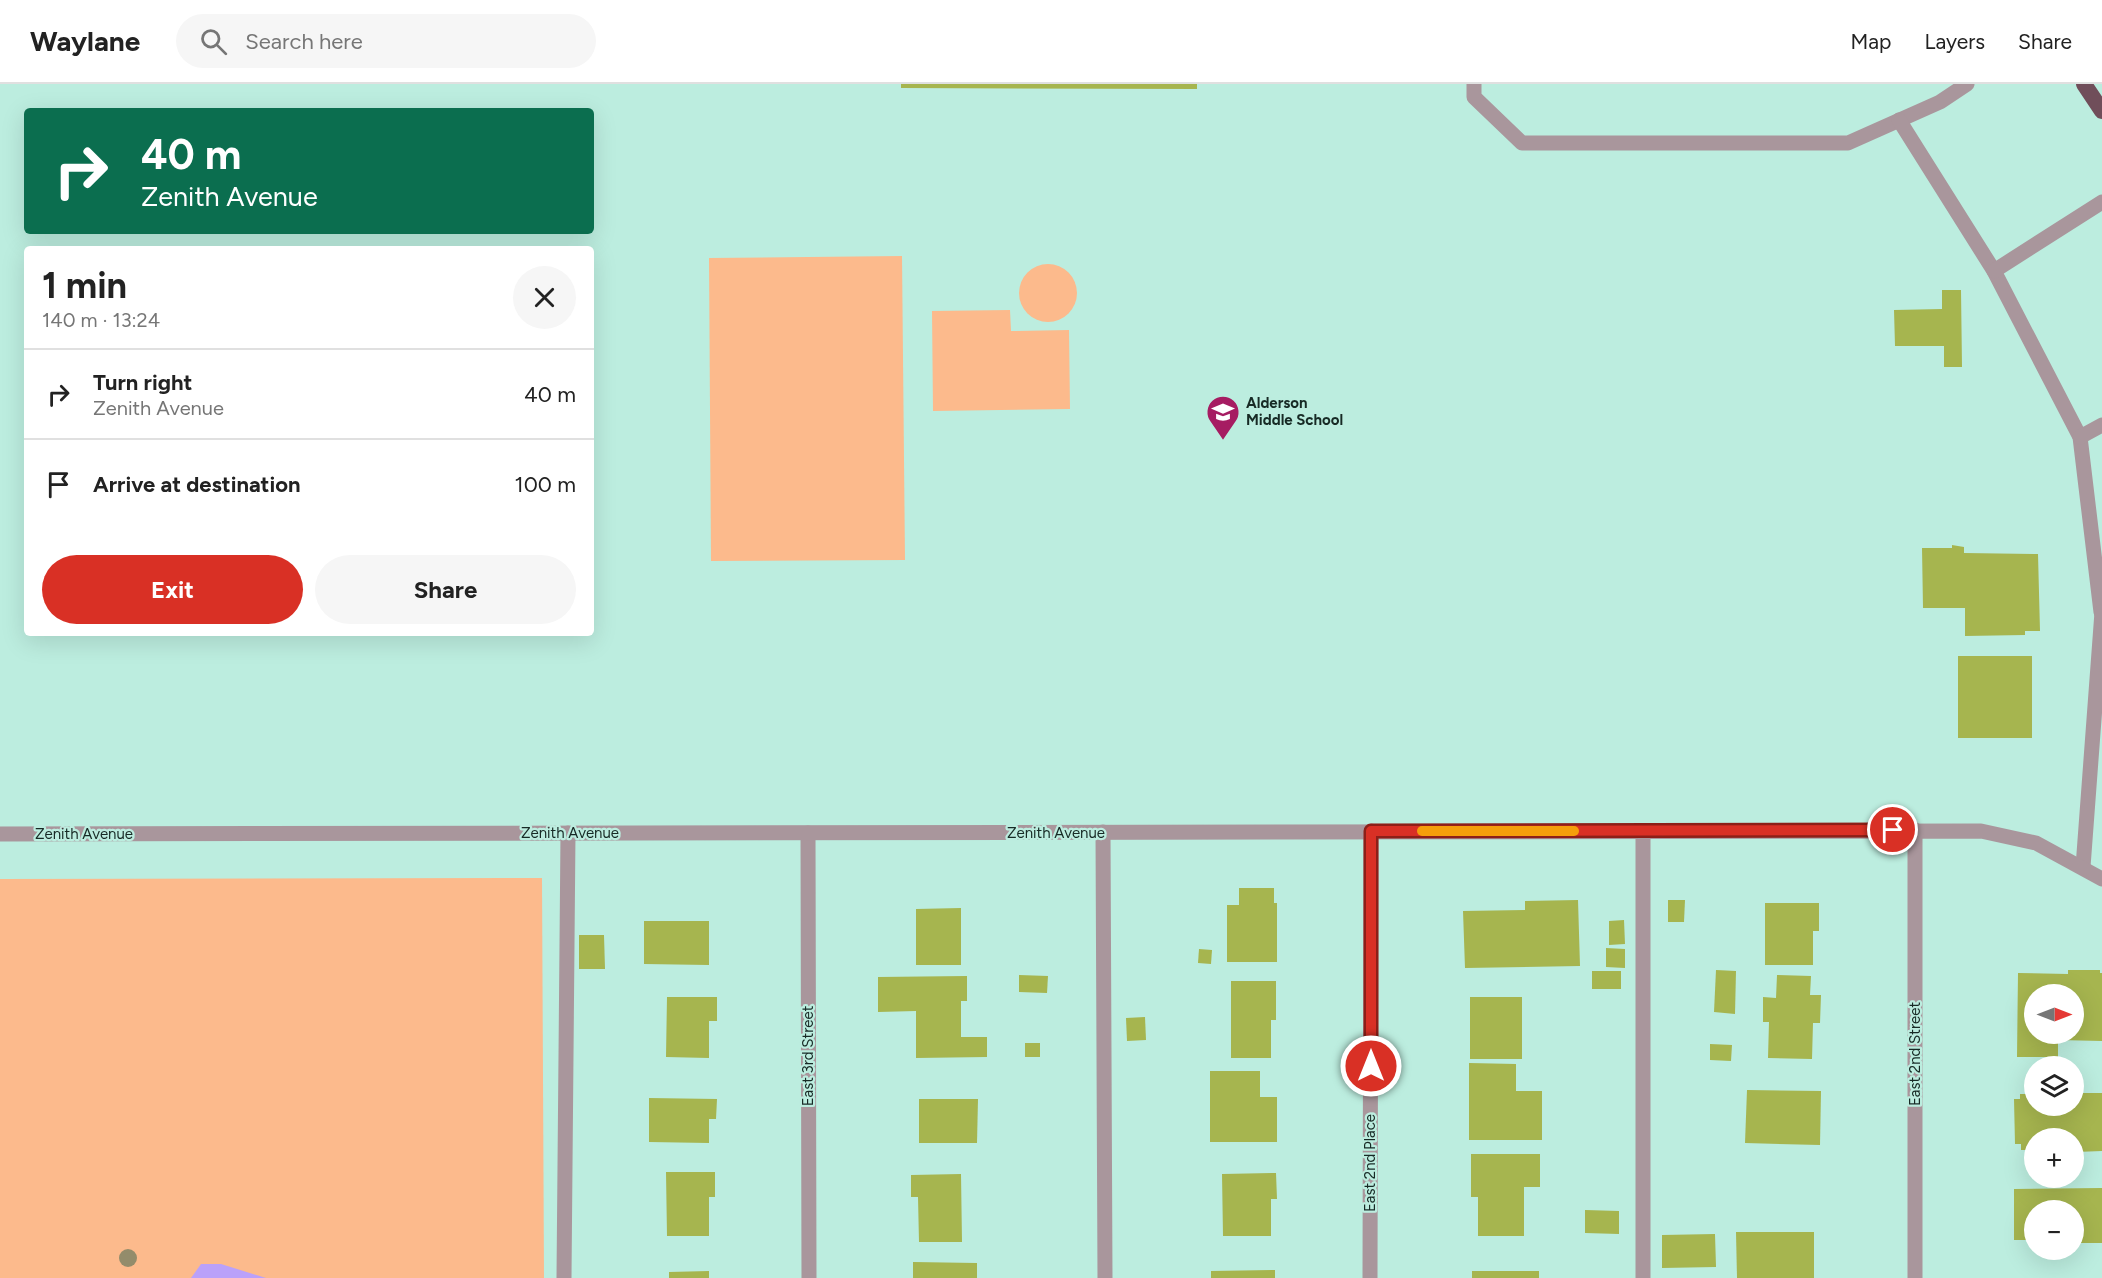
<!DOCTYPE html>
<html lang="en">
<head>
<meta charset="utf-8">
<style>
  :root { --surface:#fff; --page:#f6f6f6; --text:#222; --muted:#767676; --line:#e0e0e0; --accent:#d93025 }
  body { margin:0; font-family:Figtree,sans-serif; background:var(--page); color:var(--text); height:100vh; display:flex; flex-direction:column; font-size:22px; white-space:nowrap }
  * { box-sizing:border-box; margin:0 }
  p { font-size:20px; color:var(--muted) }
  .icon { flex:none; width:33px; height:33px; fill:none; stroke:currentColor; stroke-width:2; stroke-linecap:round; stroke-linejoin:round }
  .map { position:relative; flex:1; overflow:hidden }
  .side { position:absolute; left:24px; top:162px; width:570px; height:390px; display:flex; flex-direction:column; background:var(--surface); border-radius:6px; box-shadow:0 6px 24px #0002 }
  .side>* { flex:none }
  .top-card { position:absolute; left:24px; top:24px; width:570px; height:126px; border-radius:6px; box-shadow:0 6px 24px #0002; background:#0b6e4f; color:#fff; overflow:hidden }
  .needle { width:39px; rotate:90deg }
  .buttons { position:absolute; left:2024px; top:900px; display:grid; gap:12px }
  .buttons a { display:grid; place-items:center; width:60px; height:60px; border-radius:50%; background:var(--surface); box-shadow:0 6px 24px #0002; font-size:30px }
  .pin { position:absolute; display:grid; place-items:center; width:51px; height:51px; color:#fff; margin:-26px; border:3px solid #fff; border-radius:50%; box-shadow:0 2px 6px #0007 }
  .me { position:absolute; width:66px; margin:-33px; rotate:0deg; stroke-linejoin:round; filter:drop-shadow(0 0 4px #0008) }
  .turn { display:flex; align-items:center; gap:21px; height:126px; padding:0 18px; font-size:27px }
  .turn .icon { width:78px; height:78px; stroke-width:2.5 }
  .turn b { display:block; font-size:42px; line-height:51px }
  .round { display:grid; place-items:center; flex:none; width:63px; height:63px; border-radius:32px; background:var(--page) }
  .overview { display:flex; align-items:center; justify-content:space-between; height:102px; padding:0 18px }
  h1 { font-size:36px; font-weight:700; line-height:45px }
  .button { display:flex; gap:12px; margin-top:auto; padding:12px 18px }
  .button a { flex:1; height:69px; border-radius:36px; background:var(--accent); color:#fff; font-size:24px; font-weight:700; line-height:69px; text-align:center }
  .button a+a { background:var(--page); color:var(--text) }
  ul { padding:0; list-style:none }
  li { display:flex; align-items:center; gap:18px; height:90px; padding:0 18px; border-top:2px solid var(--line) }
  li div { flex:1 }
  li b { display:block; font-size:22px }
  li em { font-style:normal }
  header { display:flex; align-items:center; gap:36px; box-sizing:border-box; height:84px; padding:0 30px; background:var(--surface); border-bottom:2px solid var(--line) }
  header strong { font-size:28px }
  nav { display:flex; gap:33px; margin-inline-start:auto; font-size:21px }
  .search { width:420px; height:54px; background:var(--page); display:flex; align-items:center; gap:15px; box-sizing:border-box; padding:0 21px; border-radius:33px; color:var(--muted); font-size:22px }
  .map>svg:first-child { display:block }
</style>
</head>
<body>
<header>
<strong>Waylane</strong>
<div class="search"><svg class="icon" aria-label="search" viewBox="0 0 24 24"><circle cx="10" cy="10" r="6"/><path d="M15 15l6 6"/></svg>Search here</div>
<nav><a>Map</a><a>Layers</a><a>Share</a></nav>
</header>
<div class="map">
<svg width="2102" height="1194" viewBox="0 0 2102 1194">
  <rect width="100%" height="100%" fill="#bceddf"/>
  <g fill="#fcba8c">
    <path d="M902,172L905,476L711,477L709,174Z"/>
    <circle cx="1048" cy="209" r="29"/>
    <path d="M1010,226L1011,247L1069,246L1070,325L933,327L932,227Z"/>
    <path d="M542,794L544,1194H0V795Z"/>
  </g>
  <path fill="#baa1fa" d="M201,1180H221L266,1194H191Z"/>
  <g fill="#a6b54f" fill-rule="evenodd">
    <path d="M901,0H1197V5L901,4Z"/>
    <path d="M1942,206H1961L1962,283H1944V262H1895L1894,226L1942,225Z"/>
    <path d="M1952,461L1964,463V469L2038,470L2040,547H2025V551L1965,552V524H1923L1922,464H1952Z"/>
    <rect x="1958" y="572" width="74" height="82"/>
    <path d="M1239,804H1274V819H1277V878H1227V821H1239Z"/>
    <path d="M1578,816L1580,882L1465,884L1463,827L1525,826V817Z"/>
    <path d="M1668,816H1685L1684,838H1668Z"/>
    <path d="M1765,819H1819V847H1813V881H1765Z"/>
    <path d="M961,824V881H916V825Z"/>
    <path d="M1624,836L1625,860L1609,861V837Z"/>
    <path d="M644,837H709V881L644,880Z"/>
    <path d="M579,851H604L605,885H579Z"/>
    <path d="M1606,864L1625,865V884L1606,883Z"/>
    <path d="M1199,865L1212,866L1211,880L1198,879Z"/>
    <path d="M1716,886L1736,887L1735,930L1714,928Z"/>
    <path d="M2068,886H2100V889H2102V957L2058,956V973H2017L2018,889L2068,890ZM2034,910H2073V950H2034Z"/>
    <rect x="1592" y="887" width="29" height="18"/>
    <path d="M1019,891L1048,892L1047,909L1019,908Z"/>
    <path d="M1777,891L1811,892L1810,911H1821L1820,939H1813L1812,975L1768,974L1769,938H1763V913L1776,914Z"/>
    <path d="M967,892V917H961V953H987V973L916,974V927L878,928V893Z"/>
    <path d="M1231,897H1276V936H1271V974H1231Z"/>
    <path d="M667,913H717V937H709V974L666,973Z"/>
    <rect x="1470" y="913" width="52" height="62"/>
    <path d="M1145,933L1146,956L1127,957L1126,934Z"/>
    <rect x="1025" y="959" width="15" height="14"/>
    <path d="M1710,960L1732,961L1731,977L1710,976Z"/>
    <path d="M1469,979L1516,980V1007H1542V1056H1469Z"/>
    <path d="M1210,987H1260V1013H1277V1058H1210Z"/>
    <path d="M1747,1006L1821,1007L1820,1061L1745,1059Z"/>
    <path d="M2073,1009H2102V1067L2076,1068V1083H2073V1054H2034V1066H2021V1060H2015L2014,1015H2020V1010H2034V1022H2073Z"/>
    <path d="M649,1014L717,1015L716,1035H709V1059L649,1058Z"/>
    <path d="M919,1015H978L977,1059H919Z"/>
    <path d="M1471,1070H1540V1103H1524V1152H1478V1113H1471Z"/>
    <path d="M666,1088H715V1113H709V1152H667Z"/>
    <path d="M1276,1089L1277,1115H1271V1152H1223L1222,1090Z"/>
    <path d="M961,1090L962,1158H919L918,1113H911V1091Z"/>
    <path d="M2102,1104V1159H2073V1126H2034V1156H2014V1105Z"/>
    <path d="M1585,1126L1619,1127V1150L1585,1149Z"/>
    <path d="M1736,1148H1814V1194H1737Z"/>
    <path d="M1715,1150L1716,1183L1662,1184V1151Z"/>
    <path d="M913,1178L977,1179V1194H913Z"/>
    <path d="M1275,1186V1194H1211V1187Z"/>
    <path d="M709,1187V1194H669V1188Z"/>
    <rect x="1472" y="1187" width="67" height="7"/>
  </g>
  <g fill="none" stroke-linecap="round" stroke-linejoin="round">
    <g stroke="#a9969c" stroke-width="15">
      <path d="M1474,0V13L1522,59H1848L1940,18L1967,0"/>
      <path d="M1899,36L1994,187L2080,353L2101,528"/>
      <path d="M1994,187L2102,118"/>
      <path d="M2080,353L2102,341"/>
      <path d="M1643,747V1194"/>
      <path d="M1103,748L1105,1194"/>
      <path d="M2083,783L2102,528"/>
      <path d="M564,1194L568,749"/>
    </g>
    <g stroke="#a9969c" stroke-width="15">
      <path d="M808,749L809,1194"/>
      <path d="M1370,1194L1371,747"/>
      <path d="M1915,1194V746"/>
    </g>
    <path stroke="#a9969c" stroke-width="15" d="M0,750L1981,747L2036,759L2102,795"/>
    <path stroke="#704e5a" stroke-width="16" d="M2084,0L2102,27"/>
  </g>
  <circle fill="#938c6b" cx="128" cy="1174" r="9"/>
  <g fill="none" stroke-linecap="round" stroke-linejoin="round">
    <g stroke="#8d1f18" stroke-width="15">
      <path id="route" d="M1371,982V747L1893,746"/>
    </g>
    <use href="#route" stroke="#d93025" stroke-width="10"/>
    <path stroke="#f59e0b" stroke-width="10" d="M1422,747H1574"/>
  </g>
  <defs>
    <g id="school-pin" transform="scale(1.725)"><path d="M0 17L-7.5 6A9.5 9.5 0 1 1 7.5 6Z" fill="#a61c62" stroke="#bceddf"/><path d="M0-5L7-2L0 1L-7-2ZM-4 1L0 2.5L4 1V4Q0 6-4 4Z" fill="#fff"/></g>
  </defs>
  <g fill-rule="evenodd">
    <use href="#school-pin" x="1223" y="328"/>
  </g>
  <g text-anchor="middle" stroke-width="4.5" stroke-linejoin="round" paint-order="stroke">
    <g font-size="15" font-weight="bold" fill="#172a25" stroke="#bceddf" text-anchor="start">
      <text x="1246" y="324">Alderson<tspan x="1246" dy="17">Middle School</tspan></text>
    </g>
    <g font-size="15" fill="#172a25" stroke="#bceddf">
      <text x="570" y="754">Zenith Avenue</text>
      <text x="1056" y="754">Zenith Avenue</text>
      <text x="84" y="755">Zenith Avenue</text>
      <text transform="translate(1915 970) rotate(-90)" y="5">East 2nd Street</text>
      <text transform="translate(808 972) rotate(-90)" y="5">East 3rd Street</text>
      <text transform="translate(1370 1079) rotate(-90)" y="5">East 2nd Place</text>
    </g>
  </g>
</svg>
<div class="buttons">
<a><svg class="needle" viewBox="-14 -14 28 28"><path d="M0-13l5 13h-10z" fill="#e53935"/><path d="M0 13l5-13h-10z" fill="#767676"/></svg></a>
<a><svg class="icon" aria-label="layers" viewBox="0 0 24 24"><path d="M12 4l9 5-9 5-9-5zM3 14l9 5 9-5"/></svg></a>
<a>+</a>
<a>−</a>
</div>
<div class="pin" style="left:1893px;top:746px;background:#d93025"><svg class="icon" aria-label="arrive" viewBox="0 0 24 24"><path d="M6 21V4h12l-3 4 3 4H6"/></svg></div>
<svg class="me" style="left:1371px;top:982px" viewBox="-20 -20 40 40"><circle r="17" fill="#d93025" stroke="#fff" stroke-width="3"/><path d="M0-11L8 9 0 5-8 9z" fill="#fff"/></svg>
<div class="top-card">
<div class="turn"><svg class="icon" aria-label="right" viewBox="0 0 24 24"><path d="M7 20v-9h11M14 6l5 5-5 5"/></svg><div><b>40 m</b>Zenith Avenue</div></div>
</div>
<section class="side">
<div class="overview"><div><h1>1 min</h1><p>140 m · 13:24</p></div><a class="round"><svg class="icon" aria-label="close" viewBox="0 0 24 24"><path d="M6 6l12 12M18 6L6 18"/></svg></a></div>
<ul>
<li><svg class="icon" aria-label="right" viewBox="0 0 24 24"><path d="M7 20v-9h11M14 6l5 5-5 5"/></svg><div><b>Turn right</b><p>Zenith Avenue</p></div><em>40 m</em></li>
<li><svg class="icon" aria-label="arrive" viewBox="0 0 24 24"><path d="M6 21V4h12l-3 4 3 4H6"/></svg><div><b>Arrive at destination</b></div><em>100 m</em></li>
</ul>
<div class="button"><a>Exit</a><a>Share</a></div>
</section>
</div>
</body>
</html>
